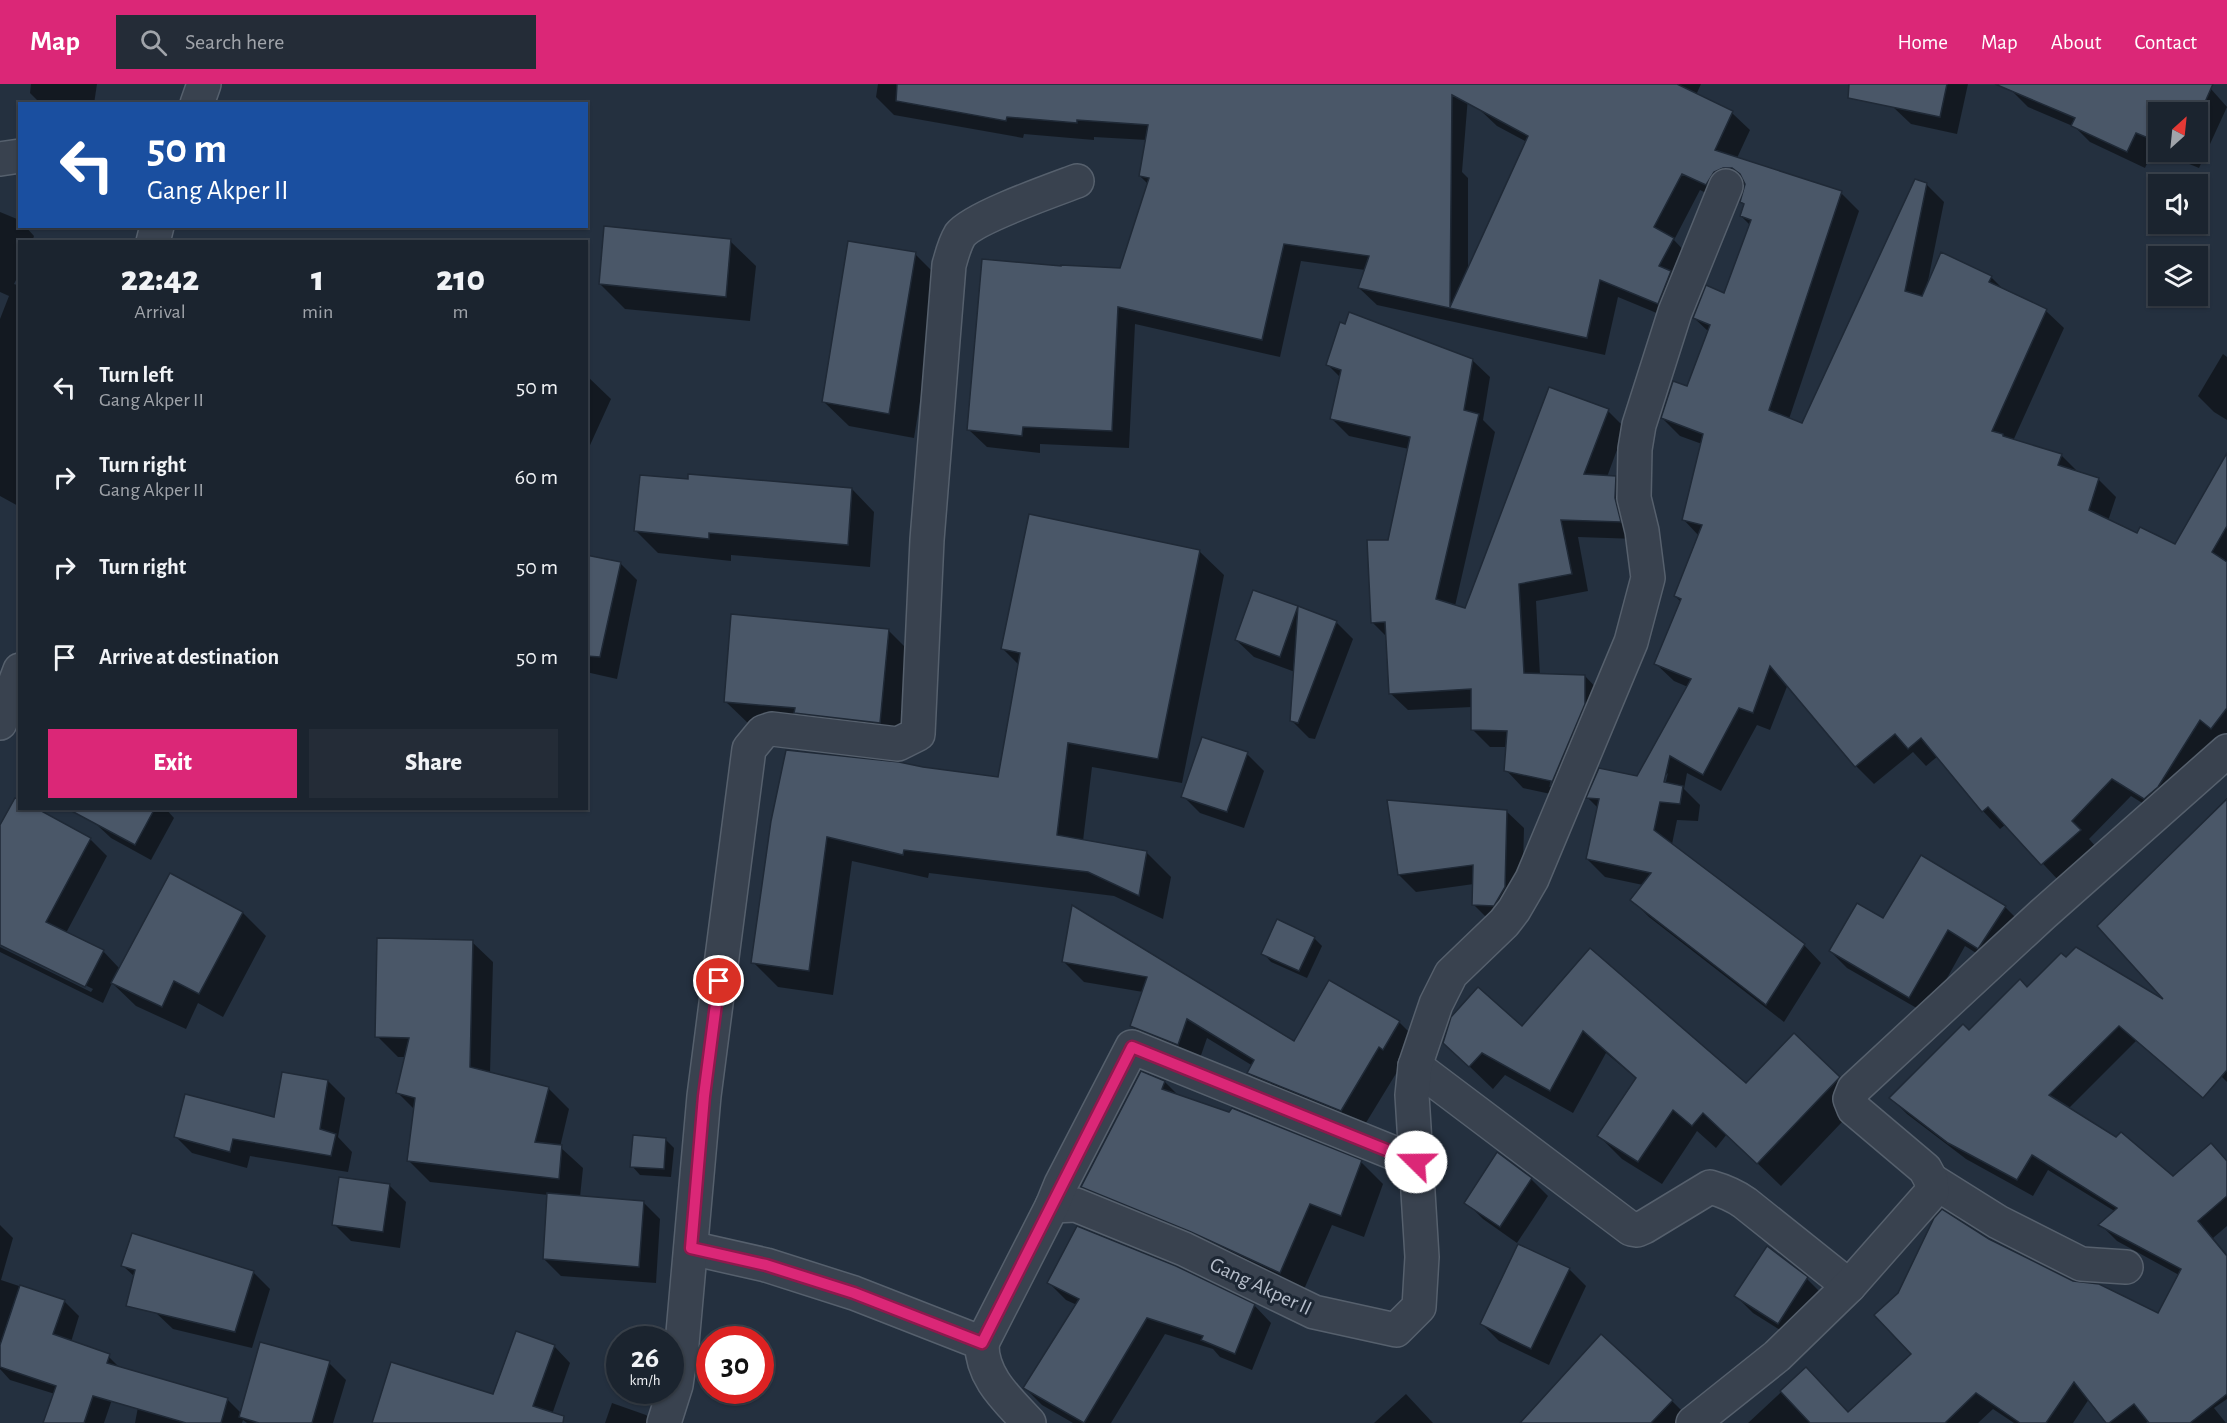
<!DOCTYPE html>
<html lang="en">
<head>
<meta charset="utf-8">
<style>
  :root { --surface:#1b242f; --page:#242c37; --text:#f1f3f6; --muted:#a0a4aa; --line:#39414b; --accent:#db2777 }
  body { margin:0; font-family:"Alegreya Sans",sans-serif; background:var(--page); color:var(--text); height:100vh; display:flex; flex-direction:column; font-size:22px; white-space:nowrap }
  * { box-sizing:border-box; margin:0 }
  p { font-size:20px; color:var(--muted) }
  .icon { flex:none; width:33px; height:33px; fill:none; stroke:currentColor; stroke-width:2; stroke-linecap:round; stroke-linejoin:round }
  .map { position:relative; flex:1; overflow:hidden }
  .side { position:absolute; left:18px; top:156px; width:570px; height:570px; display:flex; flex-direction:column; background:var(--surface); border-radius:0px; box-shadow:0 2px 4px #0004,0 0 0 2px var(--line) }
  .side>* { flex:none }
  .banner { position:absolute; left:18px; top:18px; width:570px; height:126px; border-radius:0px; box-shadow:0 2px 4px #0004,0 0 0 2px var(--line); background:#1a4fa0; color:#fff; overflow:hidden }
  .needle { width:39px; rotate:27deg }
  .buttons { position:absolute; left:2148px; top:18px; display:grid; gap:12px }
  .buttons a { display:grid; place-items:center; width:60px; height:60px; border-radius:0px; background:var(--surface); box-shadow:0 2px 4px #0004,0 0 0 2px var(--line); font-size:30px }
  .speed { position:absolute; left:606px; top:1242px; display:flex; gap:12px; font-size:30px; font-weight:700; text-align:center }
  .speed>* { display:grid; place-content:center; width:78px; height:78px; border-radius:50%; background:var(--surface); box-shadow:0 2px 4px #0004,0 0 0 2px var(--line); line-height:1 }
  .speed small { font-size:15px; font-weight:400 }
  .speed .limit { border:9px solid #d22; background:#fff; color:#111 }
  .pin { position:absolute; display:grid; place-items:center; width:51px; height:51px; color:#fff; margin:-26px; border:3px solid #fff; border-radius:50%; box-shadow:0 2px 6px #0007 }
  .me { position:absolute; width:66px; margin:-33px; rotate:292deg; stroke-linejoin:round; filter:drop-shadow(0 0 4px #0008) }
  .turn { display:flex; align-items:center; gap:21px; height:126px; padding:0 30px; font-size:27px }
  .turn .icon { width:78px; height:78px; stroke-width:2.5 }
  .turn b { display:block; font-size:42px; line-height:51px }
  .eta { display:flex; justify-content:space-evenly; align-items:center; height:102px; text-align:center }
  .eta b { font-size:36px; font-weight:800; line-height:42px }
  .primary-button { display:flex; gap:12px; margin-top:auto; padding:12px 30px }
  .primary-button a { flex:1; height:69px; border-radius:0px; background:var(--accent); color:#fff; font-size:24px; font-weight:800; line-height:69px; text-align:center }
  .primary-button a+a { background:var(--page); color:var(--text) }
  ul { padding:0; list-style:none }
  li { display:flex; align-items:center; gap:18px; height:90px; padding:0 30px }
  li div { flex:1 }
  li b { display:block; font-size:22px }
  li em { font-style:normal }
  header { display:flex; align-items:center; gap:36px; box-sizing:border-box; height:84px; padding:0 30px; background:var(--accent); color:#fff }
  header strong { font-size:28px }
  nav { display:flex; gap:33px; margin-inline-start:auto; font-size:21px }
  .search { width:420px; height:54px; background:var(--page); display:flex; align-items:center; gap:15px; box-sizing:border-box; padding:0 21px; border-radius:0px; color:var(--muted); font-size:22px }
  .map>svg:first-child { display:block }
</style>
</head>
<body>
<header>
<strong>Map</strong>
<div class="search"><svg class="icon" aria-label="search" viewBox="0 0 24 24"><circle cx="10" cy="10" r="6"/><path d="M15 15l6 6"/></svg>Search here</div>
<nav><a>Home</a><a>Map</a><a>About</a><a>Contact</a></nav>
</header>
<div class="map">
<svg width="2227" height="1339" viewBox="0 0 2227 1339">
  <rect width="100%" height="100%" fill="#24303f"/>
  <g fill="#0007" fill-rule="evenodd">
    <path d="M31,0H97L94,20H41L30,9Z"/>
    <path d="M878,0H1469L1462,88L1468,94V188L1527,58L1497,42L1479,25L1492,0H1701L1696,11L1732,29L1750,46L1737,74L1841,109L1859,127L1789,335L1803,340L1926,100L1944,118L1927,202L1991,193L2006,208L2046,227L2064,244L2013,357L2061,371L2079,389L2098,395L2116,413L2108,437L2138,451L2175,462L2227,381V659L2218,653L2175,721L2163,732L2131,712L2089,755L2097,764L2060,798L2006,740L2000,745L1983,727L1938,672L1926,682L1913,668L1874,700L1856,682L1788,600L1770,646L1757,641L1721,707L1687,689L1684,705L1700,721L1698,737L1677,736L1672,760L1804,861L1821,879L1784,938L1649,833L1632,816L1643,801L1605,793L1587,775L1598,724L1588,714L1638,694L1688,603L1674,597L1656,580L1681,518L1675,512L1699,452L1683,435L1702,360L1680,352L1662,334L1688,304L1709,248L1694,234L1725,211L1751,142L1741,132L1745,121L1746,101H1741L1724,118L1700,106L1674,156L1690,173L1676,237L1618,213L1605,271L1377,221L1359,204L1365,186L1301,177L1280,273L1135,240L1129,364L1040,360V369L987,363L969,346L1062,184L1121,185L1149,101L1140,92L1147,56L1094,53V56L1024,50L1023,54L894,31L876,13ZM1668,689L1664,705H1661L1664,693Z"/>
    <path d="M1878,0H1968L1957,50L1911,40L1893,23Z"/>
    <path d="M2013,0H2201L2211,5L2227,23L2199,84L2160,68H2198V28H2158V67L2154,65L2145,84L2090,58L2075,43L2028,23L2011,6Z"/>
    <path d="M0,128L17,135L20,142H25L34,152L32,158H20V188L14,200L20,202V423L0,412V235L9,212L0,208Z"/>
    <path d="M730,157L756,182L750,237L625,225L600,200Z"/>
    <path d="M915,170L940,195L914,354L849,342L823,317Z"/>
    <path d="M2223,270L2227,273V336L2214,328L2198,312Z"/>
    <path d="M1472,276L1490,293L1483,336L1495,348L1455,522L1466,526L1608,327L1625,344L1607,393H1615L1632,411L1637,455L1578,453L1588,507L1536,517L1540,591L1585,592L1602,610L1560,712L1523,704L1506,686L1507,663H1490L1473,646L1472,623L1408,626L1390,609L1387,553L1372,538L1409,365L1349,352L1332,335L1341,294L1327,280Z"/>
    <path d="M586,291L611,315L586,370Z"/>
    <path d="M852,405L874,428L870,483L731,471V477L658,469L636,447Z"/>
    <path d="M1199,467L1224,491L1182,699L1092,683L1083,757L1146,768L1171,793L1163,835L1114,812L929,789L928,794L852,777L833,911L778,903L753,878L772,737L1000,695L1019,581L1003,565Z"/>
    <path d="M586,472L620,479L637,496L617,595L586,588Z"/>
    <path d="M1297,523L1336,538L1353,555L1315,655L1309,654L1291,636L1295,588L1254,573L1236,556Z"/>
    <path d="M888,546L913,571L905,663L751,642L725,617Z"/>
    <path d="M1247,670L1264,687L1244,744L1200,729L1183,712Z"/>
    <path d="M2227,714V998L2175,946L2136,957L2068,1025L2173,1094L2211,1061L2227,1077V1142L2213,1154L2227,1171V1315L2214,1324L2226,1339H2151L2149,1337L2146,1339H2108L2089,1315L2073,1339H2014L1993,1325L1978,1339H1748L1806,1285L1849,1330L1913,1270L1989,1156L2072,1198L2159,1231L2179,1191L2117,1157L2101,1141L2116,1128L2048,1086L2033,1112L1966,1075L1907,1030L1891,1014L1969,948L2027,905L2169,920L2197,747L2195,746Z"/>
    <path d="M20,724H33L90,755L107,772L66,849L103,867L120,885L171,791L243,829L266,852L223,933L198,919L186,945L136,922L112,899L103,919L0,868V863L91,908L93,905L0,859V746Z"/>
    <path d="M102,724H165L174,734L151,776L111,754L95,739Z"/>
    <path d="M1506,727L1524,744L1522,821L1491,838L1474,821V800L1416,808L1399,791Z"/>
    <path d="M1073,823L1295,959L1399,938L1419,958L1400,983L1361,1047L1269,1009L1249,989L1253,982L1207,954L1198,980L1152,962L1132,942L1143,908L1084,898L1064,878Z"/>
    <path d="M2005,823L2022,840L1995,881L1965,862L1927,930L1847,884L1830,867Z"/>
    <path d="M1314,854L1322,862L1307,894L1271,878L1263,869Z"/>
    <path d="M472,858L493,878L490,990L548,1004L569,1025L560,1063L583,1084L580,1113L643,1118L660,1135L656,1199L561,1192L544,1175L548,1111L430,1098L409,1077L415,1026L398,1009L406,973H398L377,952Z"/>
    <path d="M1590,866L1746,1001L1839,994L1862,1017L1781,1102L1727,1050L1716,1064L1697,1047L1662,1100L1622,1075L1599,1052L1637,995L1606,969L1573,1029L1505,991L1493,1005L1444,958L1522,944Z"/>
    <path d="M328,997L345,1014L338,1053L352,1068L348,1088L250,1072L247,1084L192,1069L175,1052L275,1035Z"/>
    <path d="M1165,998L1179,1012L1230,1030L1232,1025L1361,1078L1383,1100L1364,1153L1332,1141L1302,1210L1105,1124L1083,1102Z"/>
    <path d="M665,1055L674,1064L671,1093L640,1091L632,1082Z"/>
    <path d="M1531,1095L1548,1112L1517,1159L1483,1135L1466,1118Z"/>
    <path d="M389,1101L406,1118L400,1164L351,1157L334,1140Z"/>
    <path d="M0,1141L13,1154L1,1196L64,1217L79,1232L71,1258L107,1271L122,1286L104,1339H45L55,1310L10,1296L0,1285Z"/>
    <path d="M1768,1164L1807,1195L1824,1212L1796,1256L1753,1229L1736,1212Z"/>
    <path d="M123,1182L253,1188L270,1205L252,1264L173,1245L155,1228L135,1193Z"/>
    <path d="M1569,1185L1586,1202L1549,1281L1499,1257L1482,1240Z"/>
    <path d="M1049,1199L1254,1221L1271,1239L1252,1286L1220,1273L1213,1265L1165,1250L1111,1339H1073L1042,1321L1025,1304L1077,1221L1066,1216Z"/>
    <path d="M554,1262L570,1279L549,1339H374L494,1311Z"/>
    <path d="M329,1279L346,1296L333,1339H247L243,1336L242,1339H135L144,1291L227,1315L241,1329Z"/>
    <path d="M1406,1310L1433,1339H1374Z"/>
    <path d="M1672,1317L1689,1334L1684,1339H1522Z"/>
    <path d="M612,1319L646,1331L655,1339H605Z"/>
  </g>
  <g fill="#4a5768" stroke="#1f2936" stroke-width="1.5" fill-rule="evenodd">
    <path d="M897,0H1677L1733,27L1715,66L1842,107L1769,326L1802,339L1915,95L1927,99L1905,207L1922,212L1941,168L1992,192L1989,198L2047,225L1992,347L2003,350V352L2062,370L2058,381L2099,394L2089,426L2137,449L2140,443L2175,460L2227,369V442L2212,468L2227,478V624L2211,645L2200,636L2158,703L2144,715L2112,695L2072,737L2081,746L2041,781L1988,723L1982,728L1921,654L1908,665L1895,650L1855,683L1770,582L1753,629L1739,624L1703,691L1670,672L1664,698L1683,702L1680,720L1660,718L1654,746L1805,860L1766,921L1630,816L1651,789L1586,775L1599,715L1586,714L1599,684L1637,692L1691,595L1654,580L1681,515L1674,512L1702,441L1682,436L1703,350L1661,334L1673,297L1687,302L1710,241L1693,234L1706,201L1724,209L1751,136L1740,132L1744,120L1740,118L1745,100L1740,90L1732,84H1723L1714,88L1706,101L1682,90L1654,143L1674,154L1659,182L1671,187L1658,220L1600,196L1587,254L1358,204L1369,172L1284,160L1262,256L1118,223L1112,347L1023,343L1022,352L967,346L982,175L1061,182V181L1120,184L1149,94L1139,92L1148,41L1077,36V39L1007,33L1006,37L896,17ZM1452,11L1528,52L1450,223Z"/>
    <path d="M1849,0H1947L1940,33L1848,14Z"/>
    <path d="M1995,0H2213L2198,34V28H2158V58L2136,49L2127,68L2071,42L2075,34Z"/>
    <path d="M604,142L731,155L726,213L599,200Z"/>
    <path d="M848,157L916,168L889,330L822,318Z"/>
    <path d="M1349,228L1473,275L1464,326L1479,330L1436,515L1465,524L1549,303L1609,325L1584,390L1616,392L1615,414L1621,438L1561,436L1572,490L1519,500L1524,589L1585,591V620L1550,703L1551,697L1504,687L1507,647L1471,646V605L1389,610L1385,538L1371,539L1367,456H1388L1410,353L1330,335L1341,286L1326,281L1340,238L1345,240Z"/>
    <path d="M688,390L852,404L848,461L709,449V455L634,447L640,391L688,395Z"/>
    <path d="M1029,430L1200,466L1158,675L1068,659L1057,751L1147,767L1139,812L1088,788L904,766L903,771L827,753L809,887L751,879L771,737L786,666L899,678L923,683L998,693L1020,569L1001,565Z"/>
    <path d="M586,471L621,478L600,573L586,572Z"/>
    <path d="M1253,506L1298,522L1280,573L1235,556Z"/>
    <path d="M1298,522L1337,537L1298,639L1290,637Z"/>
    <path d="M731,530L889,545L880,639L794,629L795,624L724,618Z"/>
    <path d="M1202,653L1248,668L1227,728L1181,713Z"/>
    <path d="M15,714L20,716V724H36L91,754L46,838L104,866L85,903L0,861V741Z"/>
    <path d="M2227,715V986L2203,1014L2119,942L2049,1011L2116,1053L2121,1048L2173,1092L2211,1059L2227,1077V1112L2198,1137L2227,1172V1310L2190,1339H2149L2134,1320L2109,1339H2106L2074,1298L2046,1339H2020L1976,1309L1945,1339H1810L1780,1307L1806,1283L1848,1328L1911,1270L1874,1231L1898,1209L1934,1134L1942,1125L1989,1155L2073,1197L2099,1200L2158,1229L2181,1185L2098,1141L2117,1124L2032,1071L2017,1096L1948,1059L1889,1014L1963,940L1969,946L2020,895L2027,903L2061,869L2066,873L2076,863L2163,915L2097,842Z"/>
    <path d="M1387,716L1507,726L1505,803L1494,822L1472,821L1473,781L1398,791Z"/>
    <path d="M66,724H155L135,761Z"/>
    <path d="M1921,771L2006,822L1978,865L1948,846L1909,914L1829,867L1857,819L1883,834Z"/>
    <path d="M170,789L243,828L199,910L174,897L162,923L111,899Z"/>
    <path d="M1072,821L1294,957L1329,896L1400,937L1383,966L1379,963L1341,1027L1247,989L1254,976L1187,935L1178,961L1130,942L1147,893L1062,878Z"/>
    <path d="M1277,835L1315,853L1299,887L1261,870Z"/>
    <path d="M377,854L473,856L470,983L549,1003L535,1058L562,1061L559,1095L407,1077L415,1014L396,1009L409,954L375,953Z"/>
    <path d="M1590,864L1746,999L1794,949L1840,993L1757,1080L1703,1029L1692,1042L1673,1026L1638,1078L1597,1052L1636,994L1583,947L1550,1007L1482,969L1469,983L1443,959L1451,933L1478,903L1522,942Z"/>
    <path d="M1141,987L1165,997L1162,1005L1229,1028L1232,1024L1362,1076L1341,1132L1310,1120L1280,1189L1191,1148L1081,1103Z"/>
    <path d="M282,988L328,996L320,1045L336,1050L331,1072L233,1055L230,1068L174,1053L185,1010L274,1033Z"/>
    <path d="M633,1051L666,1054L664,1085L630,1083Z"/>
    <path d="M1497,1068L1532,1094L1500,1143L1464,1119Z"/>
    <path d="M339,1093L390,1100L383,1148L332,1141Z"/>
    <path d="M547,1109L644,1117L639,1183L543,1175Z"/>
    <path d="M1077,1142L1176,1182L1255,1220L1235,1270L1201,1256L1203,1252L1147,1234L1084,1339L1023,1304L1079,1215L1047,1199Z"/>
    <path d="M132,1149L254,1187L235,1248L126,1222L135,1186L121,1182Z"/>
    <path d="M1518,1160L1570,1184L1531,1265L1480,1240Z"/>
    <path d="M1767,1162L1808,1193L1778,1240L1734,1212Z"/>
    <path d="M20,1201L65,1216L53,1250L110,1270L107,1279L228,1314L221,1339H186L93,1312L84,1339H43L56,1302L0,1283V1261Z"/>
    <path d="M516,1247L555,1261L533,1322L564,1332L563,1339H372L391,1278L493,1310Z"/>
    <path d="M1601,1250L1673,1316L1651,1339H1520Z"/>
    <path d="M260,1258L330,1277L312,1339H259L239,1333Z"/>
  </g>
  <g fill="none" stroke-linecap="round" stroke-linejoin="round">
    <g stroke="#56606d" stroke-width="36">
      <g id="street">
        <path d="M197,20L204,0"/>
        <path d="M0,75L20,72"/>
        <path d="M153,158L157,142"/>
        <path d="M0,639L20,586"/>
        <path d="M1415,982L1631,1145L1637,1146L1644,1143L1710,1103C1724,1107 1734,1111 1745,1119L1849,1202"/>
        <path d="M1931,1096L1998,1138L2081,1180L2126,1183"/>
        <path d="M1052,1122L1076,1121L1184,1165L1314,1228L1396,1246L1419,1223L1422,1173L1412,1011L1415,982L1436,920L1451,890L1504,839L1514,826L1532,795L1631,558L1648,494L1642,447L1634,414L1635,365L1639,341L1675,228L1726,102"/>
        <path d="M691,1164L766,1181L854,1209L982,1259L1052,1122L1061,1100L1132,963L1416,1078"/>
        <path d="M982,1259C981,1293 1008,1316 1029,1339"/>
        <path d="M664,1339L676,1301L682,1260L704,1012L749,665L763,648L772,645L898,660L918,650L927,456L949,181C952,171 954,161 960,151C973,134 1053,106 1077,97"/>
        <path d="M1693,1339L1777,1272L1849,1202L1932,1108L1931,1096L1925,1085L1854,1025L1850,1015L1854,1005L2043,830L2227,667"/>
      </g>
    </g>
    <use href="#street" stroke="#39424f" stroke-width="33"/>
  </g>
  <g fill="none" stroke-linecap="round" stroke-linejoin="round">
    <g stroke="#8e194d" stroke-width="15">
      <path id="route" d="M719,897L704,1012L691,1164L766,1181L854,1209L982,1259L1132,963L1416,1078"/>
    </g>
    <use href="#route" stroke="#db2777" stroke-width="10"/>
  </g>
  <g text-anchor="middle" stroke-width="6" stroke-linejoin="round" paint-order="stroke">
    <g font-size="21" fill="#b5bdca" stroke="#1d2734">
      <text transform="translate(1261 1202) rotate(25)" y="7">Gang Akper II</text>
    </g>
  </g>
</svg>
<div class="buttons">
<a><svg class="needle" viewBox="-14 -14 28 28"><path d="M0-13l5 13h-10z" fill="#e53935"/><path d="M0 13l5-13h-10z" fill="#a0a4aa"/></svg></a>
<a><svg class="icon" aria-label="sound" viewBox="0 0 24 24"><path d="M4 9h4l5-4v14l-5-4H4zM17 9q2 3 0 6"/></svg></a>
<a><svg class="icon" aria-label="layers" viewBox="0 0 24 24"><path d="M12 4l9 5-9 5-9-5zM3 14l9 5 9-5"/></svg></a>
</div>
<div class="speed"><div>26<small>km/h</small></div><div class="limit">30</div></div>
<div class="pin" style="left:719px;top:897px;background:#d93025"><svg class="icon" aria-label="arrive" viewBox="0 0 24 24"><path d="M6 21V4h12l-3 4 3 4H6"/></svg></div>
<svg class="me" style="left:1416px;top:1078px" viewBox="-20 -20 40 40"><circle r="19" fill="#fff"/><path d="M0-13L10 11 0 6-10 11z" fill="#db2777"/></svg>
<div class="banner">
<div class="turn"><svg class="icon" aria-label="left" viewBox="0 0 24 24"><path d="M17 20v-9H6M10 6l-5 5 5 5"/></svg><div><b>50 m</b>Gang Akper II</div></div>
</div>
<section class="side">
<div class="eta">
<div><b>22:42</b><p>Arrival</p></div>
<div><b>1</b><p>min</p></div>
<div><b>210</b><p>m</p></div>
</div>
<ul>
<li><svg class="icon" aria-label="left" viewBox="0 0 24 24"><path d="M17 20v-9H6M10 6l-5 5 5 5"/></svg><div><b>Turn left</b><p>Gang Akper II</p></div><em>50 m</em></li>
<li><svg class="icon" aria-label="right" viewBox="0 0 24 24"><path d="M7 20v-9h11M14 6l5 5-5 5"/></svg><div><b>Turn right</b><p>Gang Akper II</p></div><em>60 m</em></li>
<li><svg class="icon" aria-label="right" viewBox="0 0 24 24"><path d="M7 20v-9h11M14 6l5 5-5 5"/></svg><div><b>Turn right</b></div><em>50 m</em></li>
<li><svg class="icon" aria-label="arrive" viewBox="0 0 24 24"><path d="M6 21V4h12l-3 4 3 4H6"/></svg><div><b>Arrive at destination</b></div><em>50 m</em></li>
</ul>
<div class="primary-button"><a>Exit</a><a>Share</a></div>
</section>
</div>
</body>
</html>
